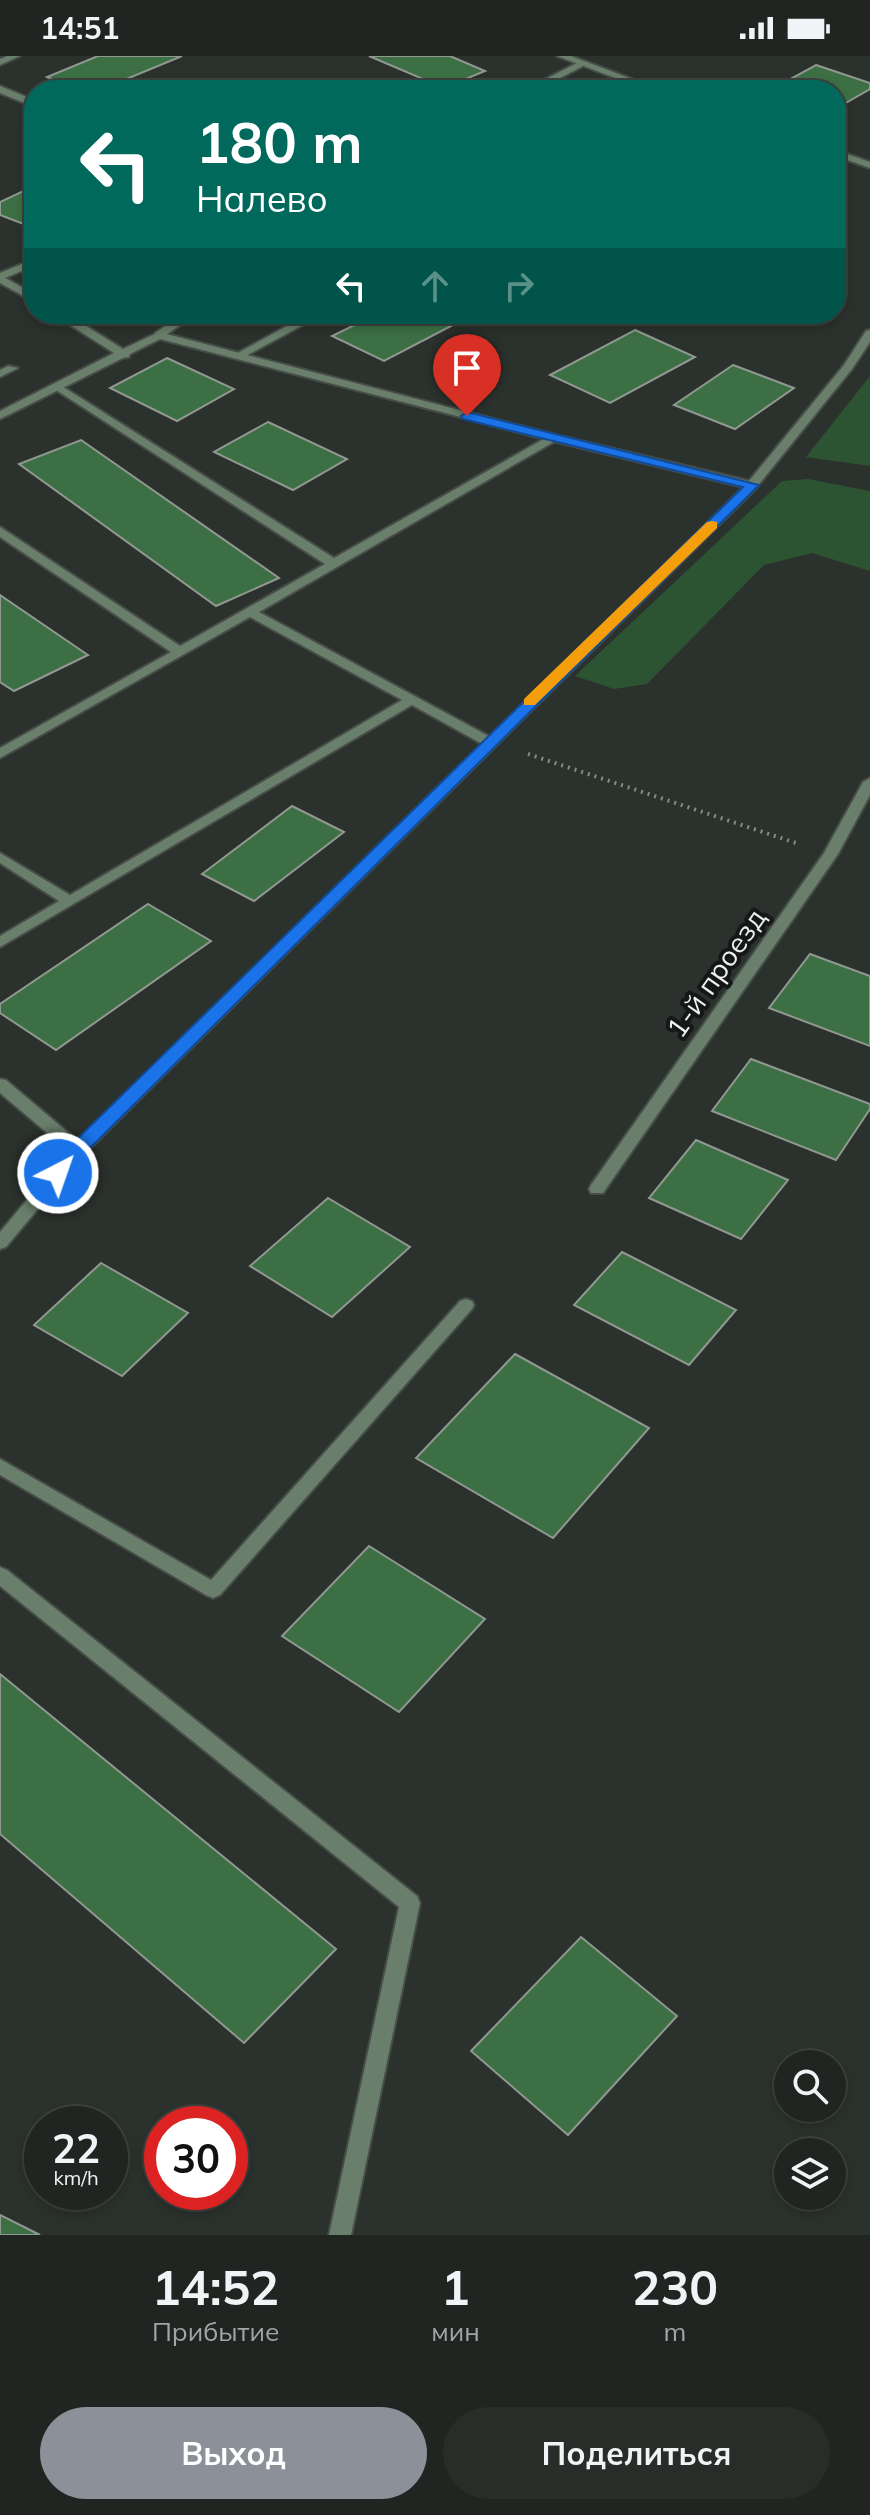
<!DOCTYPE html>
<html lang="ru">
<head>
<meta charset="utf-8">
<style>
  :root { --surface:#202521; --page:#282d2a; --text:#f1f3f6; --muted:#a2a5a5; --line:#3d423f; --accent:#8c9099 }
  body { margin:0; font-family:Mulish,sans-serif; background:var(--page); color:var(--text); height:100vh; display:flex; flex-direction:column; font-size:30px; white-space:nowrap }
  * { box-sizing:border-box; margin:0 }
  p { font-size:26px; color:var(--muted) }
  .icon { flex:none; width:44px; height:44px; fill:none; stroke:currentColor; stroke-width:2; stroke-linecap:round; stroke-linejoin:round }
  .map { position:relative; height:2179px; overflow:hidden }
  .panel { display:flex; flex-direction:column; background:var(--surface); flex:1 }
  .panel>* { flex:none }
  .hud { position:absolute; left:24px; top:24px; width:822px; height:244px; border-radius:32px; box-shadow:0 4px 12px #0003,0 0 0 2px var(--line); background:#00695c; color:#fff; overflow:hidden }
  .buttons { position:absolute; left:774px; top:1994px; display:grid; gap:16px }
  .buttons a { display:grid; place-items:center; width:72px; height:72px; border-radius:50%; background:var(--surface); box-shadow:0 4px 12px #0003,0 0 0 2px var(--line); font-size:40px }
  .speed { position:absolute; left:24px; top:2050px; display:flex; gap:16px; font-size:40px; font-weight:700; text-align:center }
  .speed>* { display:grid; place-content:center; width:104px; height:104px; border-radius:50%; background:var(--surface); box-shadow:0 4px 12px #0003,0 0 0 2px var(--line); line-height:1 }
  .speed small { font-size:20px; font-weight:400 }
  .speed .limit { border:12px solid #d22; background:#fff; color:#111 }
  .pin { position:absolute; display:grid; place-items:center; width:68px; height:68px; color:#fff; margin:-82px -34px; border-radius:50% 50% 50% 0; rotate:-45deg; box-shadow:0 0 8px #0007 }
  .pin .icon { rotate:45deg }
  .me { position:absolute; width:88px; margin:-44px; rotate:41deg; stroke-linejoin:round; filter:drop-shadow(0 0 6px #0008) }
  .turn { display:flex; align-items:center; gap:28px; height:168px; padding:0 40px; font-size:36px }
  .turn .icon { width:104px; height:104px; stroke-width:2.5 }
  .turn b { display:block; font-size:56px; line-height:68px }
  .lanes { display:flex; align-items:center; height:76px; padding:0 40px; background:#0003; justify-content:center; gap:40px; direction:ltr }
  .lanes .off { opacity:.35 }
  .eta { display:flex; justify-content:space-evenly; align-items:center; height:136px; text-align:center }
  .eta b { font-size:48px; font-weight:700; line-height:56px }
  .primary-button { display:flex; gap:16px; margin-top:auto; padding:16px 40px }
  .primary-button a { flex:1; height:92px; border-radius:48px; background:var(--accent); color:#fff; font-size:32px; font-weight:700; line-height:92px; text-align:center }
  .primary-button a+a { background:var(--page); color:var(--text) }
  .status { display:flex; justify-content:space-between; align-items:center; height:56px; padding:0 40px; background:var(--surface); direction:ltr }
  .status svg { height:22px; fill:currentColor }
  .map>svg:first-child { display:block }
</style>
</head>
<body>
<div class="status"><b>14:51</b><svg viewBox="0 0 49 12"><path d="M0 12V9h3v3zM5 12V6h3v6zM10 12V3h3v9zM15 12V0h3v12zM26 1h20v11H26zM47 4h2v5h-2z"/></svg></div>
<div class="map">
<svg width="870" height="2179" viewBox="0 0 870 2179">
  <rect width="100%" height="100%" fill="#2b312c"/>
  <g fill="#2d5432">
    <path d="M870,320V410L806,401Z"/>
    <path d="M808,423L870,435V515L812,497L764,509L647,628L614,633L575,620L782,425Z"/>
  </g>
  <g fill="#3d6f44" stroke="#919891" stroke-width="2">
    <path d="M98,0H182L100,34H77L47,21Z"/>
    <path d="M369,0H450L485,15L444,32Z"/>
    <path d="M816,9L870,27V33L844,48L836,45V34H803L783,27Z"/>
    <path d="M34,130V172L0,159V146Z"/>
    <path d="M377,258H474L384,305L332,280Z"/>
    <path d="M635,274L695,301L610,347L550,319Z"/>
    <path d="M167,302L234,333L177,365L110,332Z"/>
    <path d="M733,309L794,332L735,373L674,349Z"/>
    <path d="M268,366L347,403L293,434L214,396Z"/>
    <path d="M81,384L279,522L216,550L19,408Z"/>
    <path d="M0,539L88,599L14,635L0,626Z"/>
    <path d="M292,750L344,776L254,845L202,818Z"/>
    <path d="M148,848L211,885L56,994L0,957V948Z"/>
    <path d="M810,898L870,920V990L769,952Z"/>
    <path d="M751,1003L870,1048V1053L836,1104L712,1055Z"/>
    <path d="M696,1084L788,1124L741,1183L649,1142Z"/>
    <path d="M328,1142L410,1191L332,1261L250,1210Z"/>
    <path d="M622,1196L736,1254L689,1309L574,1249Z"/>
    <path d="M101,1207L188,1257L122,1320L34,1269Z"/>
    <path d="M515,1298L649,1372L553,1482L416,1402Z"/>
    <path d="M369,1490L485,1563L399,1656L282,1580Z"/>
    <path d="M0,1618L336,1893L244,1987L0,1778Z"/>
    <path d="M581,1881L677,1960L568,2079L471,1995Z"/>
    <path d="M0,2159L40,2179H0Z"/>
  </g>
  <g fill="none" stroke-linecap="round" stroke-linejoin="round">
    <g stroke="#464c47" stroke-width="4">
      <g id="lane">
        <path d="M7,0H20L0,9V3Z"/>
        <path d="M579,6L587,8L537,34H524Z"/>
        <path d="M0,30L34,44V51L0,37Z"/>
        <path d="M34,203V210L0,224V217Z"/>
        <path d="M183,258H196L163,281H155V277Z"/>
        <path d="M309,258H323L242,302L232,300Z"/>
        <path d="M8,310L18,312L0,321V314Z"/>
        <path d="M57,327L334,502L549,380H557V384L259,556L494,683V689H484L412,649L0,891V880L59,845L0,807V797L70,839L402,644L250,561L0,702V692L171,596L0,481V471L180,590L325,508L53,332V328Z"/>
        <path d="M0,1023L6,1024L84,1090L86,1094L84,1098H72L0,1037Z"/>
        <path d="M466,1243L472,1245L474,1249L472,1253L220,1539L213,1542L206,1539L0,1419V1403L211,1524L460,1245Z"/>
      </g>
    </g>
    <g stroke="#464c47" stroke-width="4">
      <g id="street">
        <path d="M557,0H571L661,34H647Z"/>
        <path d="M836,94L870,106V112L836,100Z"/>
        <path d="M0,219L34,238V246L0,227Z"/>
        <path d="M53,258H67L123,293L159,276L555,379L749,425L844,309L866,275L870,274V286L852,313L756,432L84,1098L6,1191L0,1193V1176L72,1090L744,431L549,384L160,283L130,298L129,301L123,302L0,363V355L114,297Z"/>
        <path d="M870,722V739L838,798L603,1137H591L589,1133L591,1129L824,797L863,726Z"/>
        <path d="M0,1511L7,1514L417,1840L420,1847L351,2179H329L399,1851L0,1530Z"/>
      </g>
    </g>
    <path stroke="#858a86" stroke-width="4" stroke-dasharray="2 5" stroke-linecap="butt" d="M528,698L796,787"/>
    <use href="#lane" fill="#697e6b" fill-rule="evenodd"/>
    <use href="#street" fill="#697e6b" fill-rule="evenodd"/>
  </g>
  <path fill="#1a73e8" stroke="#114b97" stroke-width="2" d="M467,356L759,429L84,1098L65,1122H52L49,1117L71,1089L743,431L463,363L461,360Z"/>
  <path fill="#f59e0b" d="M712,465L717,466V472L535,649H524V643L707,466Z"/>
  <g text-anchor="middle" stroke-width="8" stroke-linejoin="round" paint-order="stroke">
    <g font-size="28" fill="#eef2ef" stroke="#151816">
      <text transform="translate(716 917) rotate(-55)" y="10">1-й проезд</text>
    </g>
  </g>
</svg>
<div class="buttons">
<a><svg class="icon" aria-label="search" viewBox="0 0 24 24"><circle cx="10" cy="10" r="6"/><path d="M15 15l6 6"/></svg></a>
<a><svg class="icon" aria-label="layers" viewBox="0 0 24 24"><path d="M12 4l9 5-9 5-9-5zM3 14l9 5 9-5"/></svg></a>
</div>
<div class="speed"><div>22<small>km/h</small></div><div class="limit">30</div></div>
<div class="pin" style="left:467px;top:360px;background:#d93025"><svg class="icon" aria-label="arrive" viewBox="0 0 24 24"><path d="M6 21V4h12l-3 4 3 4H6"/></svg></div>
<svg class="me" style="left:58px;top:1117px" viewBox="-20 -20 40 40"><circle r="17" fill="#1a73e8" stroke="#fff" stroke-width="3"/><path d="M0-11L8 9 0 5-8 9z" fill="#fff"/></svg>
<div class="hud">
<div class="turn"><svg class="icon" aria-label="left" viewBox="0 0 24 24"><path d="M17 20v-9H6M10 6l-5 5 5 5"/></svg><div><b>180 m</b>Налево</div></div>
<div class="lanes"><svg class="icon" aria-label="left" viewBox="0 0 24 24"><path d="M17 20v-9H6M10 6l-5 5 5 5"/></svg><svg class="icon off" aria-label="ahead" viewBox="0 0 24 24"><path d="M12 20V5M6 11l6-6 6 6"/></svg><svg class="icon off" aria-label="right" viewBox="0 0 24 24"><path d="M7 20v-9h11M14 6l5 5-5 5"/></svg></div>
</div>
</div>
<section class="panel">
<div class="eta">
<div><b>14:52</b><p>Прибытие</p></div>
<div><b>1</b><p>мин</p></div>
<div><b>230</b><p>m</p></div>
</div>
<div class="primary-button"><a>Выход</a><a>Поделиться</a></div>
</section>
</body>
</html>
